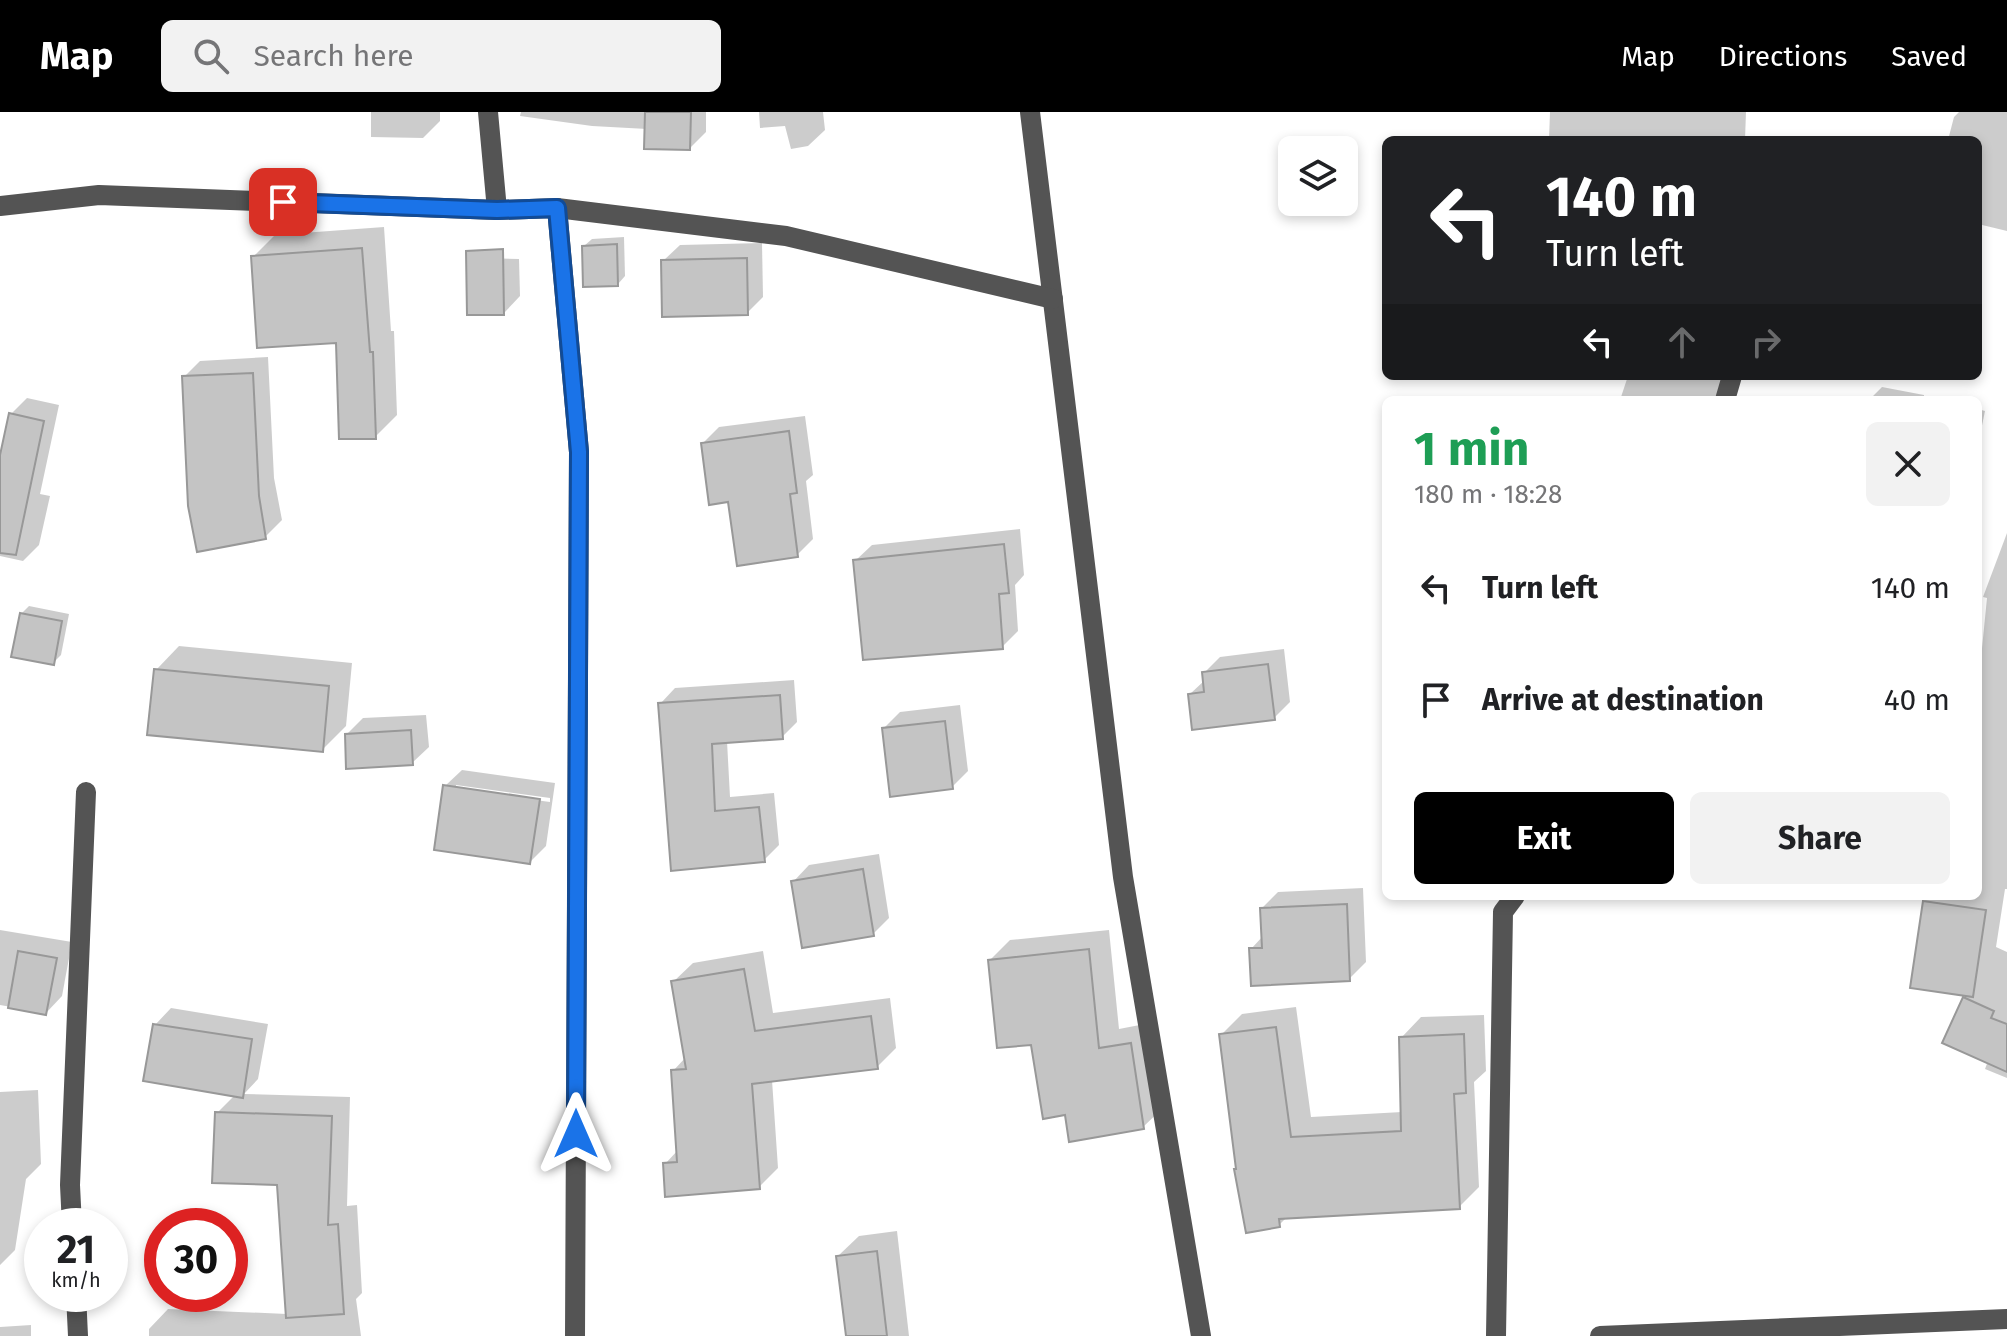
<!DOCTYPE html>
<html lang="en">
<head>
<meta charset="utf-8">
<style>
  :root { --surface:#fff; --page:#f2f2f2; --text:#202124; --muted:#757577; --accent:#000 }
  body { margin:0; font-family:"Fira Sans",sans-serif; background:var(--page); color:var(--text); height:100vh; display:flex; flex-direction:column; font-size:30px; white-space:nowrap }
  * { box-sizing:border-box; margin:0 }
  p { font-size:26px; color:var(--muted) }
  .icon { flex:none; width:44px; height:44px; fill:none; stroke:currentColor; stroke-width:2; stroke-linecap:round; stroke-linejoin:round }
  .map { position:relative; flex:1; overflow:hidden }
  .details { position:absolute; left:1382px; top:284px; width:600px; height:504px; display:flex; flex-direction:column; background:var(--surface); border-radius:12px; box-shadow:0 4px 12px #0003 }
  .details>* { flex:none }
  .guide { position:absolute; left:1382px; top:24px; width:600px; height:244px; border-radius:12px; box-shadow:0 4px 12px #0003; background:#202124; color:#fff; overflow:hidden }
  .fabs { position:absolute; left:1278px; top:24px; display:grid; gap:16px }
  .fabs a { display:grid; place-items:center; width:80px; height:80px; border-radius:12px; background:var(--surface); box-shadow:0 4px 12px #0003; font-size:40px }
  .speed { position:absolute; left:24px; top:1096px; display:flex; gap:16px; font-size:40px; font-weight:700; text-align:center }
  .speed>* { display:grid; place-content:center; width:104px; height:104px; border-radius:50%; background:var(--surface); box-shadow:0 4px 12px #0003; line-height:1 }
  .speed small { font-size:20px; font-weight:400 }
  .speed .limit { border:12px solid #d22; background:#fff; color:#111 }
  .pin { position:absolute; display:grid; place-items:center; width:68px; height:68px; color:#fff; margin:-34px; border-radius:16px; box-shadow:0 4px 12px #0006 }
  .me { position:absolute; width:88px; margin:-44px; rotate:0deg; stroke-linejoin:round; filter:drop-shadow(0 0 6px #0008) }
  .turn { display:flex; align-items:center; gap:28px; height:168px; padding:0 32px; font-size:36px }
  .turn .icon { width:104px; height:104px; stroke-width:2.5 }
  .turn b { display:block; font-size:56px; line-height:68px }
  .lanes { display:flex; align-items:center; height:76px; padding:0 32px; background:#0003; justify-content:center; gap:40px; direction:ltr }
  .lanes .off { opacity:.35 }
  .round { display:grid; place-items:center; flex:none; width:84px; height:84px; border-radius:12px; background:var(--page) }
  .overview { display:flex; align-items:center; justify-content:space-between; height:136px; padding:0 32px }
  h1 { font-size:48px; font-weight:700; line-height:60px; color:#1e9e55 }
  .action { display:flex; gap:16px; margin-top:auto; padding:16px 32px }
  .action a { flex:1; height:92px; border-radius:12px; background:var(--accent); color:#fff; font-size:32px; font-weight:700; line-height:92px; text-align:center }
  .action a+a { background:var(--page); color:var(--text) }
  ul { padding:0; list-style:none }
  li { display:flex; align-items:center; gap:24px; height:112px; padding:0 32px }
  li div { flex:1 }
  li b { display:block; font-size:30px }
  li em { font-style:normal }
  header { display:flex; align-items:center; gap:48px; box-sizing:border-box; height:112px; padding:0 40px; background:var(--accent); color:#fff }
  header strong { font-size:38px }
  nav { display:flex; gap:44px; margin-inline-start:auto; font-size:28px }
  .search { width:560px; height:72px; background:var(--page); display:flex; align-items:center; gap:20px; box-sizing:border-box; padding:0 28px; border-radius:12px; color:var(--muted); font-size:30px }
  .map>svg:first-child { display:block }
</style>
</head>
<body>
<header>
<strong>Map</strong>
<div class="search"><svg class="icon" aria-label="search" viewBox="0 0 24 24"><circle cx="10" cy="10" r="6"/><path d="M15 15l6 6"/></svg>Search here</div>
<nav><a>Map</a><a>Directions</a><a>Saved</a></nav>
</header>
<div class="map">
<svg width="2007" height="1224" viewBox="0 0 2007 1224">
  <rect width="100%" height="100%" fill="#fff"/>
  <g fill="#0003" fill-rule="evenodd">
    <path d="M371,0H440V9L423,26L371,25Z"/>
    <path d="M521,0H706V20L690,36L647,17L592,14L520,4Z"/>
    <path d="M759,0H823L825,18L808,34L791,37L785,14L760,16Z"/>
    <path d="M1550,0H1746L1745,28H1549Z"/>
    <path d="M1959,0H2007V119L1978,112V28H1948L1954,5Z"/>
    <path d="M384,115L391,219H394L397,303L375,325L338,229L253,145L275,123Z"/>
    <path d="M624,125L625,164L618,172L584,134L592,127Z"/>
    <path d="M762,131L763,185L747,201L663,149L680,133Z"/>
    <path d="M484,146L519,147L520,184L504,201Z"/>
    <path d="M268,245L274,366L282,408L265,425L184,265L200,249Z"/>
    <path d="M1628,264H1731L1720,288H1620Z"/>
    <path d="M1882,275L1924,283V286L1932,288H1869Z"/>
    <path d="M27,286L59,293L40,382L50,384L39,433L23,449L0,444V352L11,302Z"/>
    <path d="M1978,297L1985,299L1978,333Z"/>
    <path d="M805,304L813,363L806,369L813,427L797,443L730,388L703,331L719,315Z"/>
    <path d="M1020,417L1024,463L1015,473L1018,519L1002,535L855,449L872,433Z"/>
    <path d="M2007,421V777H2005L1996,835L2007,840V966L1985,957L1988,949L1945,930L1967,882L1912,874L1925,784H1978V576L1987,486L1983,485Z"/>
    <path d="M29,494L69,502L61,543L53,551L21,502Z"/>
    <path d="M179,534L352,551L346,614L322,638L156,558Z"/>
    <path d="M1284,537L1290,590L1274,606L1190,582L1205,568L1204,561L1220,545Z"/>
    <path d="M794,568L797,610L782,625L727,629L730,685L774,681L779,733L764,748L673,757L660,592L675,576Z"/>
    <path d="M960,593L968,659L952,675L884,616L900,600Z"/>
    <path d="M426,603L429,635L412,651L347,622L363,606Z"/>
    <path d="M462,658L555,671L546,734L530,750L445,674ZM456,673L550,686V690L456,677Z"/>
    <path d="M879,742L889,806L873,822L793,770L809,753Z"/>
    <path d="M1363,776L1366,850L1349,867L1251,837L1263,824L1262,796L1278,780Z"/>
    <path d="M0,818L72,830L62,884L46,901L0,893Z"/>
    <path d="M1109,818L1119,917L1150,911L1164,995L1143,1015L1066,1001L990,848L1010,828Z"/>
    <path d="M763,839L773,901L890,886L896,936L877,955L772,968L778,1056L759,1075L665,1052L678,1038L673,959L686,945L673,870L693,851Z"/>
    <path d="M1296,895L1311,1005L1402,1000L1401,926L1421,905L1484,903L1486,959L1474,970L1479,1075L1459,1095L1288,1104L1279,1113L1238,1056L1221,923L1242,902Z"/>
    <path d="M171,896L268,912L258,967L244,982L350,985L347,1094L357,1093L362,1181L356,1187L361,1224H149V1217L168,1197L287,1202L279,1072L217,1001L236,982L155,913Z"/>
    <path d="M38,978L41,1052L26,1067L15,1138L0,1153V980Z"/>
    <path d="M897,1119L909,1224H848L838,1144L859,1124Z"/>
    <path d="M31,1213V1224H0V1215Z"/>
  </g>
  <g fill="#c4c4c4" stroke="#989898" stroke-width="2">
    <path d="M645,0H691L690,38L644,37Z"/>
    <path d="M617,132L618,174L583,175L582,134Z"/>
    <path d="M362,136L370,240H373L376,327H339L336,231L257,236L251,144Z"/>
    <path d="M503,137L504,203H467L466,139Z"/>
    <path d="M747,146L748,203L662,205L661,148Z"/>
    <path d="M253,261L259,384L266,427L197,440L188,394L182,264Z"/>
    <path d="M9,301L44,309L16,443L0,441V343Z"/>
    <path d="M789,319L797,381L790,382L798,445L737,454L728,390L709,393L701,331Z"/>
    <path d="M1004,432L1009,481L999,482L1003,537L863,548L853,448Z"/>
    <path d="M20,501L62,509L54,553L11,545Z"/>
    <path d="M1268,552L1275,608L1192,618L1188,582L1204,580L1202,560Z"/>
    <path d="M154,557L329,574L323,640L147,623Z"/>
    <path d="M780,583L783,627L712,632L715,699L759,695L765,750L671,759L658,591Z"/>
    <path d="M945,609L953,677L890,685L882,616Z"/>
    <path d="M411,618L413,653L346,657L345,622Z"/>
    <path d="M443,673L540,687L530,752L434,738Z"/>
    <path d="M863,757L874,824L802,836L791,769Z"/>
    <path d="M1923,789L1986,798L1973,885L1910,876Z"/>
    <path d="M1347,792L1350,869L1251,874L1249,836H1262L1260,796Z"/>
    <path d="M1089,837L1099,936L1131,931L1144,1017L1069,1030L1065,1003L1043,1007L1031,933L997,936L988,848Z"/>
    <path d="M18,839L57,846L46,903L8,896Z"/>
    <path d="M744,857L755,919L871,904L878,957L752,972L760,1077L665,1085L663,1051L677,1050L671,958L686,957L671,869Z"/>
    <path d="M1963,885L1994,899L1991,906L2007,912V960L1942,931Z"/>
    <path d="M153,912L252,927L243,986L143,969Z"/>
    <path d="M1276,915L1291,1025L1401,1019L1399,925L1464,922L1466,981L1454,982L1460,1097L1279,1107L1280,1115L1246,1121L1234,1057H1236L1219,922Z"/>
    <path d="M215,1000L332,1004L328,1113L338,1112L344,1202L286,1206L277,1073L212,1071Z"/>
    <path d="M877,1139L887,1224H846L836,1144Z"/>
  </g>
  <g fill="none" stroke-linecap="round" stroke-linejoin="round">
    <g stroke="#545454" stroke-width="20">
      <path d="M488,0L497,98"/>
      <path d="M1030,0L1123,765L1201,1224"/>
      <path d="M0,94L99,83L497,98L557,96L786,124L1053,187"/>
      <path d="M557,96L579,340L575,1224"/>
      <path d="M1725,288L1732,264"/>
      <path d="M72,1114L70,1073L86,680"/>
      <path d="M76,1182L78,1224"/>
      <path d="M1496,1224L1503,800L1515,784"/>
      <path d="M1600,1224L2007,1207"/>
    </g>
  </g>
  <g fill="none" stroke-linecap="round" stroke-linejoin="round">
    <g stroke="#114b97" stroke-width="20">
      <path id="route" d="M283,90L497,98L557,96L579,340L576,1022"/>
    </g>
    <use href="#route" stroke="#1a73e8" stroke-width="14"/>
  </g>
</svg>
<div class="fabs">
<a><svg class="icon" aria-label="layers" viewBox="0 0 24 24"><path d="M12 4l9 5-9 5-9-5zM3 14l9 5 9-5"/></svg></a>
</div>
<div class="speed"><div>21<small>km/h</small></div><div class="limit">30</div></div>
<div class="pin" style="left:283px;top:90px;background:#d93025"><svg class="icon" aria-label="arrive" viewBox="0 0 24 24"><path d="M6 21V4h12l-3 4 3 4H6"/></svg></div>
<svg class="me" style="left:576px;top:1022px" viewBox="-20 -20 40 40"><path d="M0-17L14 15 0 8-14 15z" fill="#1a73e8" stroke="#fff" stroke-width="4"/></svg>
<div class="guide">
<div class="turn"><svg class="icon" aria-label="left" viewBox="0 0 24 24"><path d="M17 20v-9H6M10 6l-5 5 5 5"/></svg><div><b>140 m</b>Turn left</div></div>
<div class="lanes"><svg class="icon" aria-label="left" viewBox="0 0 24 24"><path d="M17 20v-9H6M10 6l-5 5 5 5"/></svg><svg class="icon off" aria-label="ahead" viewBox="0 0 24 24"><path d="M12 20V5M6 11l6-6 6 6"/></svg><svg class="icon off" aria-label="right" viewBox="0 0 24 24"><path d="M7 20v-9h11M14 6l5 5-5 5"/></svg></div>
</div>
<section class="details">
<div class="overview"><div><h1>1 min</h1><p>180 m · 18:28</p></div><a class="round"><svg class="icon" aria-label="close" viewBox="0 0 24 24"><path d="M6 6l12 12M18 6L6 18"/></svg></a></div>
<ul>
<li><svg class="icon" aria-label="left" viewBox="0 0 24 24"><path d="M17 20v-9H6M10 6l-5 5 5 5"/></svg><div><b>Turn left</b></div><em>140 m</em></li>
<li><svg class="icon" aria-label="arrive" viewBox="0 0 24 24"><path d="M6 21V4h12l-3 4 3 4H6"/></svg><div><b>Arrive at destination</b></div><em>40 m</em></li>
</ul>
<div class="action"><a>Exit</a><a>Share</a></div>
</section>
</div>
</body>
</html>
